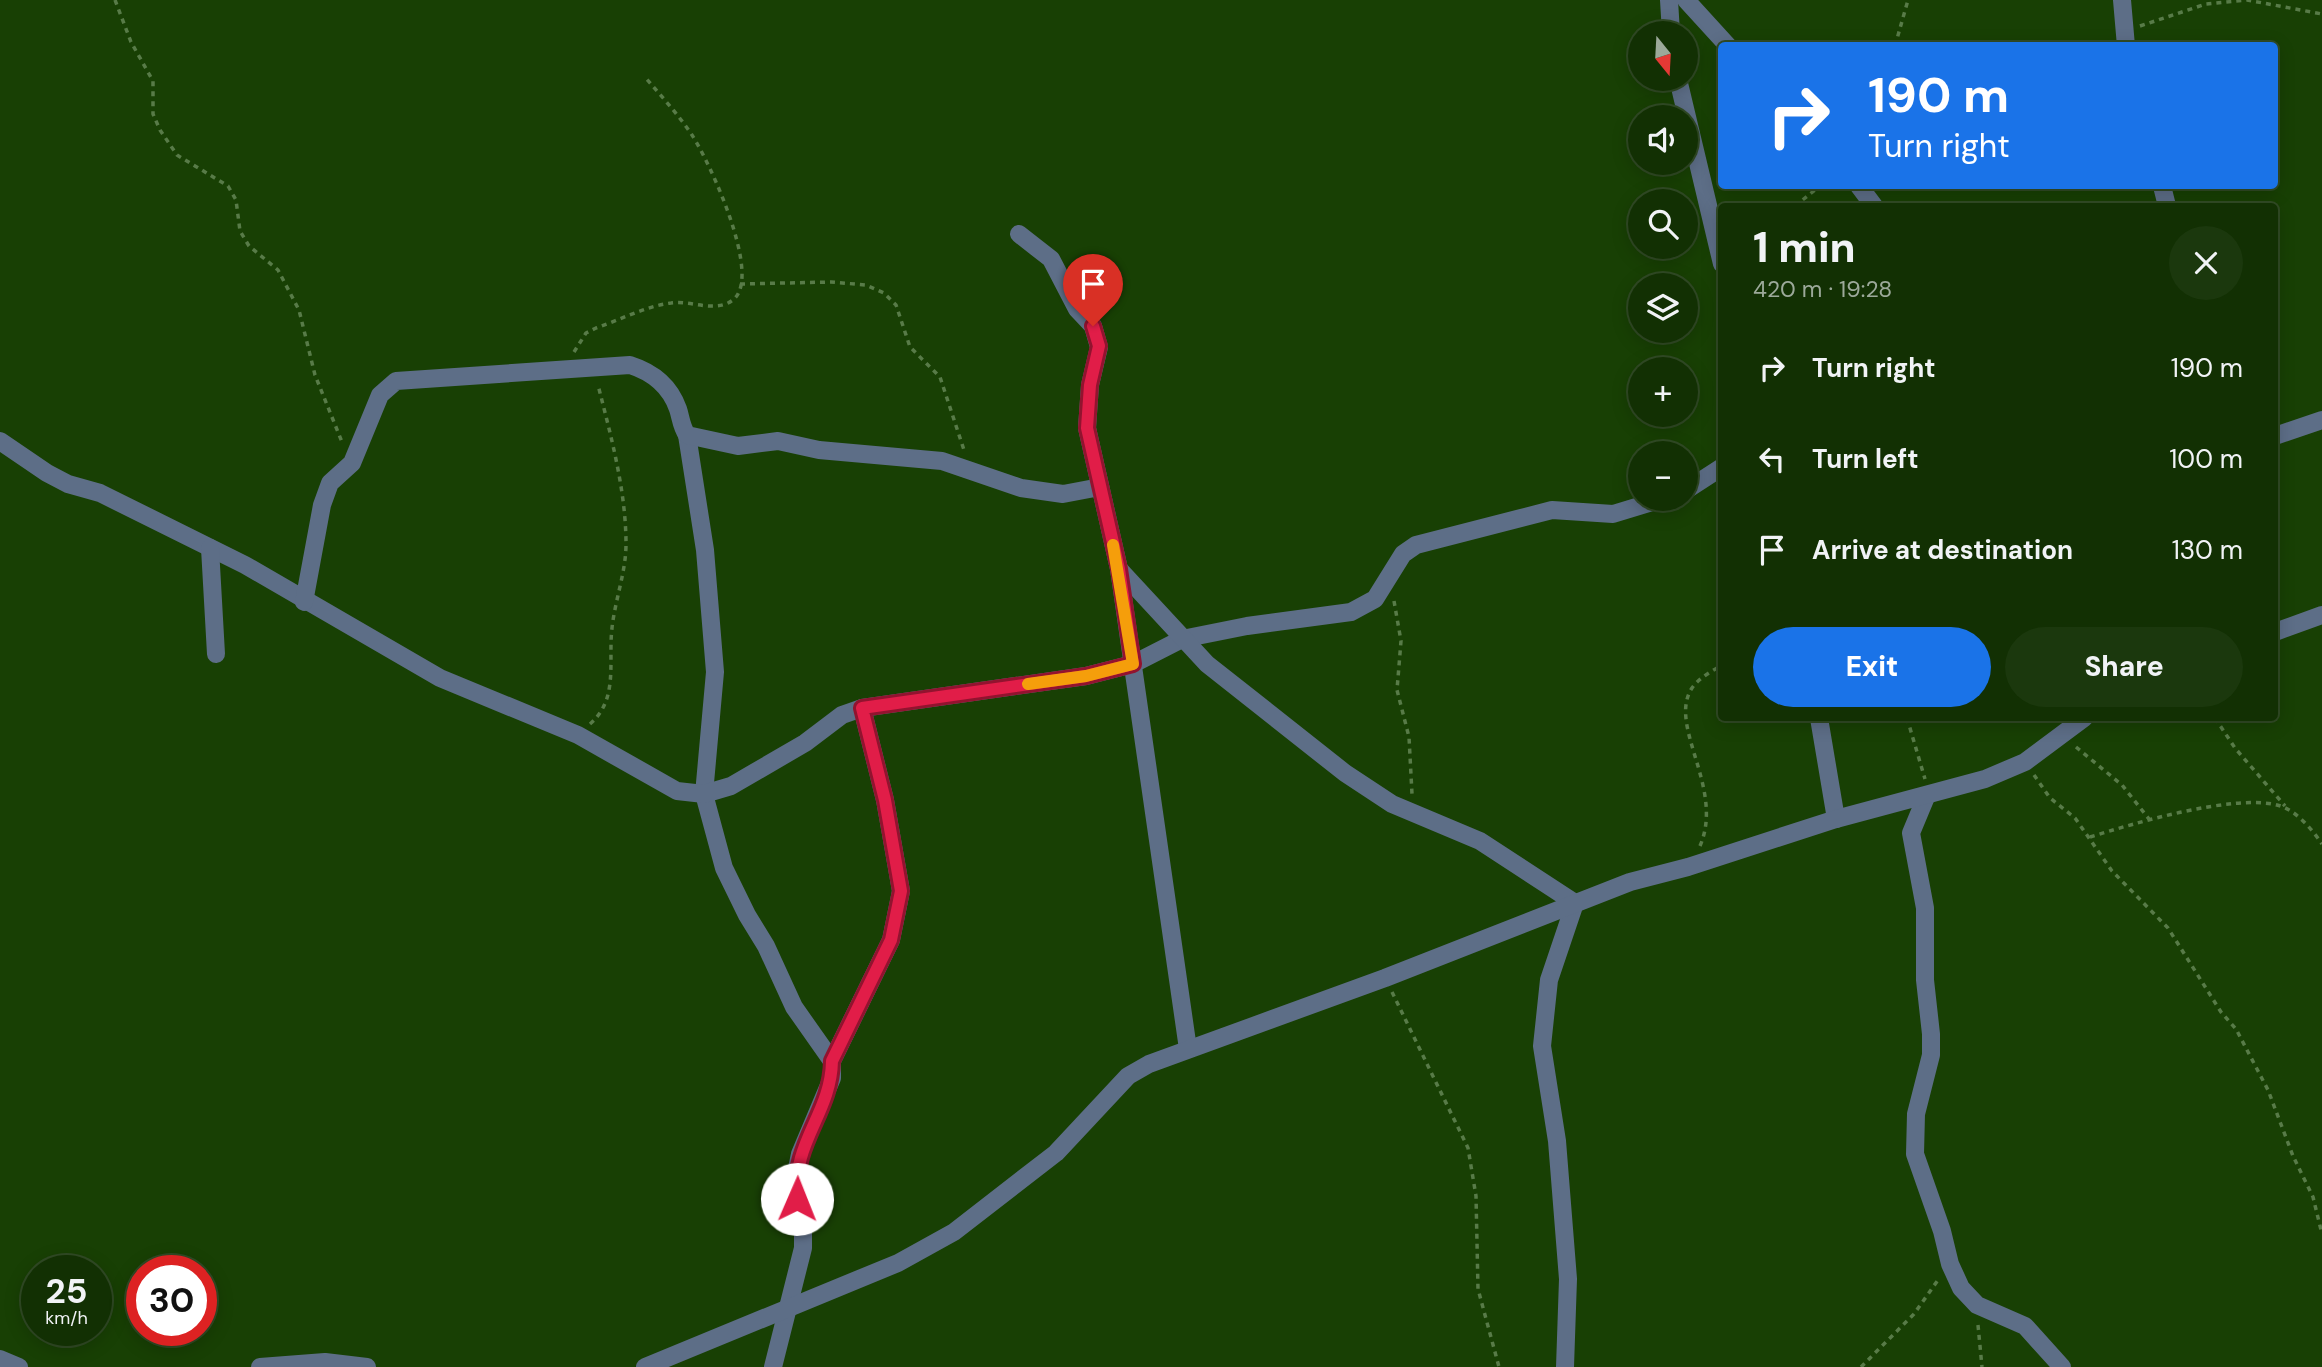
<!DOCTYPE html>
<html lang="en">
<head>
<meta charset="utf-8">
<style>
  :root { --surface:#123003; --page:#1b380d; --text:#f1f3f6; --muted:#9ca99a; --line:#314b25; --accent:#1a73e8 }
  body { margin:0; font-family:"DM Sans",sans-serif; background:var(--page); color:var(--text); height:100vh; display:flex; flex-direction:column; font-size:26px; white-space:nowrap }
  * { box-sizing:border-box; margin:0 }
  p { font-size:23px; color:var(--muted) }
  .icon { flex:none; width:38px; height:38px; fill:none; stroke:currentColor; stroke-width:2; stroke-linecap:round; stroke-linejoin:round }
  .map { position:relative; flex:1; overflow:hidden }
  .details { position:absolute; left:1718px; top:203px; width:560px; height:518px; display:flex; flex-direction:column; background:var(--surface); border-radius:7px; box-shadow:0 4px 18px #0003,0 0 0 2px var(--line) }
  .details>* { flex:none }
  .top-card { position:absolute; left:1718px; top:42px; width:560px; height:147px; border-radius:7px; box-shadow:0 4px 18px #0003,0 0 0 2px var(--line); background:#1a73e8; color:#fff; overflow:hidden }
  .needle { width:46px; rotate:162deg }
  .controls { position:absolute; left:1628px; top:21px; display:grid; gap:14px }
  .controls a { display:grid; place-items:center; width:70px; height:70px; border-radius:50%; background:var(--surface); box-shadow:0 4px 18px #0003,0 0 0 2px var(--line); font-size:35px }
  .speed { position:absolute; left:21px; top:1255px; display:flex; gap:14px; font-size:35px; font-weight:700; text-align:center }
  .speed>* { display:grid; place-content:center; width:91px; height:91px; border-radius:50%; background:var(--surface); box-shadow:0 4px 18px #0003,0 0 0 2px var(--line); line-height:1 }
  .speed small { font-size:18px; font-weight:400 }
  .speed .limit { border:10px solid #d22; background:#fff; color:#111 }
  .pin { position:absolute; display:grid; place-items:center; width:60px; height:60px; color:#fff; margin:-72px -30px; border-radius:50% 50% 50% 0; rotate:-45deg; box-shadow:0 0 7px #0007 }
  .pin .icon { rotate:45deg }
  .me { position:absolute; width:77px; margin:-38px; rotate:1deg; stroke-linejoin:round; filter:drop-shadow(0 0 5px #0008) }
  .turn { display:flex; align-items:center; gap:24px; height:147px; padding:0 35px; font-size:32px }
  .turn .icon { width:91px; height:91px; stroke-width:2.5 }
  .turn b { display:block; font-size:49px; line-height:60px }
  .round { display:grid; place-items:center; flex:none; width:74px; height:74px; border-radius:37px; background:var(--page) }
  .summary { display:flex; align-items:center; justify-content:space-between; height:119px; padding:0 35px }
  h1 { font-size:42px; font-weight:800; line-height:52px }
  .button { display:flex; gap:14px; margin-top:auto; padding:14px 35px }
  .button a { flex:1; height:80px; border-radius:42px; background:var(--accent); color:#fff; font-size:28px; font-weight:800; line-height:80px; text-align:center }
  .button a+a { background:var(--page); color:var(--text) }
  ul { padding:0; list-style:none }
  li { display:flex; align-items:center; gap:21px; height:91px; padding:0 35px }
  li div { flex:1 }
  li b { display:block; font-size:26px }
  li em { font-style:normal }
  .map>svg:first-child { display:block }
</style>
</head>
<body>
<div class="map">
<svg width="2322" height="1367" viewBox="0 0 2322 1367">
  <rect width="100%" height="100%" fill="#184004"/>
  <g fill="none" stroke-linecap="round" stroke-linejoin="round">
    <g stroke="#587b48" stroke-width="3.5" stroke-dasharray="5 5" stroke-linecap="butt">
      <path d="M115,0L131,42L153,81V114L160,130L177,155L228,186L236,200L240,231L249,246L278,270L299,310L315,375L342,442"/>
      <path d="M2140,26L2206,4L2247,0L2322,14"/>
      <path d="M1895,46L1908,0"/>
      <path d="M1795,206L1820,186"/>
      <path d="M740,284L831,282L866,285L884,293L896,305L910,347L940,377L964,450"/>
      <path d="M574,352L586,333L596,328C620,320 646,306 671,303C691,300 717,314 734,299C762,274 709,161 692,135C678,114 661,96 645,77"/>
      <path d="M1394,601L1401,641L1397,690L1409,737L1412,794"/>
      <path d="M1907,718L1925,779"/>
      <path d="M2215,718L2235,748L2285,806"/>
      <path d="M590,724C619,699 608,662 612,628C615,600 626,572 626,544C626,491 611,436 598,385"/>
      <path d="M2076,747L2122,785L2149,819"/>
      <path d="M2034,775L2050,798L2075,818L2112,871L2168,928L2221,1012L2236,1029L2268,1090L2293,1156L2313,1197L2322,1234"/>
      <path d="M2090,837C2135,823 2232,794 2277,805C2295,809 2312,829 2322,844"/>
      <path d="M1700,846C1725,788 1667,726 1692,688C1699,678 1712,671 1722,665"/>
      <path d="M1392,992L1468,1148L1476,1196L1478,1289L1499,1367"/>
      <path d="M1978,1325L1982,1367"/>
      <path d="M1861,1367L1914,1314L1938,1280"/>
    </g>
    <g stroke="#5d6e87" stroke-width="18">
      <path d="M1669,0L1671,33"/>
      <path d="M1686,0L1728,46"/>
      <path d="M2122,0L2126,46"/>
      <path d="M1678,79L1722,264"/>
      <path d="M1859,186L1874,206"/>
      <path d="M2162,186L2167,206"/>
      <path d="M1019,234L1051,259L1077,309L1093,326L1099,347L1090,385L1087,428L1119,569L1188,1049"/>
      <path d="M687,435L705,550L715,672L704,794L724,868L747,915L766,946L794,1007L832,1061V1078L800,1154L795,1178L803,1220V1248L773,1367"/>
      <path d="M2275,436L2322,420"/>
      <path d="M0,441L47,473L68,484L100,493L245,565L440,678L578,735L677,791L704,794L731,786L805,743L842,715L862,708L1086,676L1133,664L1182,639L1247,626L1351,612L1375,599L1403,554L1416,545L1552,510L1613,514L1662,499"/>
      <path d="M1685,491L1722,467"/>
      <path d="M210,548L216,654"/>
      <path d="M1119,569L1207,664L1345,773L1392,804L1480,841L1575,903L1549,980L1542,1046L1557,1141L1568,1279L1565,1367"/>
      <path d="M304,602L322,505L330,483L352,463L380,395L396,381L630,365C652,372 670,386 678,409C681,418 681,426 687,435L738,446L778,441L819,450L942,461L1021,488L1063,494L1100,487"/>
      <path d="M2275,632L2322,615"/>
      <path d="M1819,718L1836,819"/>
      <path d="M1926,797L1911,833L1925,908V980L1931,1034V1055L1916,1114L1915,1154L1942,1231L1950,1264L1961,1288L1977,1305L2025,1326L2062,1367"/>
      <path d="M832,1061L891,940L901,891L885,800L862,708"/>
      <path d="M0,1359L19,1367"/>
      <path d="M260,1367L325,1362L367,1367"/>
      <path d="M645,1367L898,1263L954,1232L1056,1153L1128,1076L1149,1064L1385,978L1630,882L1688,867L1836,819L1985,779L2025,762L2084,718"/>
    </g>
  </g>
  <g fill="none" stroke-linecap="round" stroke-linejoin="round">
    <g stroke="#92132f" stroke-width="18">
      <path id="route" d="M797,1199C792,1141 831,1114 832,1061L891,940L901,891L885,800L862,708L1086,676L1133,664L1119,569L1087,428L1090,385L1099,346L1093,326"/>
    </g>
    <use href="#route" stroke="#e11d48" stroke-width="12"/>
    <path stroke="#f59e0b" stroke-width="12" d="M1028,684L1086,676L1133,664L1113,545"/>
  </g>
</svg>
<div class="controls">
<a><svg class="needle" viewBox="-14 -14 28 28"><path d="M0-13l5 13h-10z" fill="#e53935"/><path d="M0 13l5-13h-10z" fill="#9ca99a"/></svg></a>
<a><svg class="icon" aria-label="sound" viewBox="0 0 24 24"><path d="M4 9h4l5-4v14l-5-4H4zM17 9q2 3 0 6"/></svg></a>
<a><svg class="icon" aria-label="search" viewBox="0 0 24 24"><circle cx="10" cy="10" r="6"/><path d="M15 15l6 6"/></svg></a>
<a><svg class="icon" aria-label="layers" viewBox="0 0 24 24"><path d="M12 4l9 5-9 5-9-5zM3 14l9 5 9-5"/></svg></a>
<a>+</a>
<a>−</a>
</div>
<div class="speed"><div>25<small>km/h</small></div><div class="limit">30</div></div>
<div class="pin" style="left:1093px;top:326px;background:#d93025"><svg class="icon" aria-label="arrive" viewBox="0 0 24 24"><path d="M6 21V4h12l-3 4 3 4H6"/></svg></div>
<svg class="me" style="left:797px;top:1199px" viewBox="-20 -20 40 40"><circle r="19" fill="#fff"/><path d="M0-13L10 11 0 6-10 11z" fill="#e11d48"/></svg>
<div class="top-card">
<div class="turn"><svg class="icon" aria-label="right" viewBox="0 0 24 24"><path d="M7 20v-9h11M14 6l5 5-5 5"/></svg><div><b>190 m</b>Turn right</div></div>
</div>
<section class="details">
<div class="summary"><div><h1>1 min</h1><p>420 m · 19:28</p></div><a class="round"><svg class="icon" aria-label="close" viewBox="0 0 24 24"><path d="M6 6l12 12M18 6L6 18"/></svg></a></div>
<ul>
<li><svg class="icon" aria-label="right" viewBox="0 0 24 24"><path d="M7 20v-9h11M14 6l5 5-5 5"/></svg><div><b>Turn right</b></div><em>190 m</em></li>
<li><svg class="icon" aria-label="left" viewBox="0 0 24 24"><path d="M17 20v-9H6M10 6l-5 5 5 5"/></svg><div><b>Turn left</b></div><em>100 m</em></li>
<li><svg class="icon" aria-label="arrive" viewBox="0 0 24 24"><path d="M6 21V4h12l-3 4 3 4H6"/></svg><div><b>Arrive at destination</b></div><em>130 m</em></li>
</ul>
<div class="button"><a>Exit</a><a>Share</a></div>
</section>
</div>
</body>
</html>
